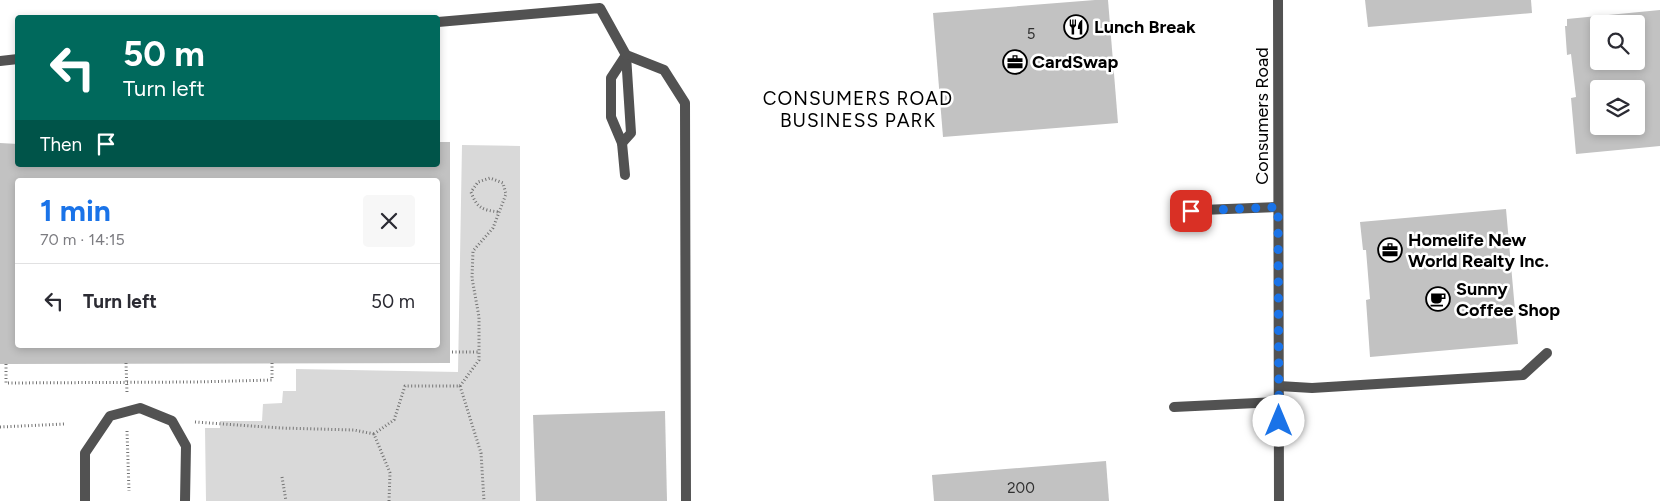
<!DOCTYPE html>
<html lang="en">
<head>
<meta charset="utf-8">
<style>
  :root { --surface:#fff; --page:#f7f7f7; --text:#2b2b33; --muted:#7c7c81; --line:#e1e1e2; --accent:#1a73e8 }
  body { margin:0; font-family:Figtree,sans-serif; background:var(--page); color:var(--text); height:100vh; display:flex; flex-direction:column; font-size:19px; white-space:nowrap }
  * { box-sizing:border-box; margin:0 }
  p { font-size:16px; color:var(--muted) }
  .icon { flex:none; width:28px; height:28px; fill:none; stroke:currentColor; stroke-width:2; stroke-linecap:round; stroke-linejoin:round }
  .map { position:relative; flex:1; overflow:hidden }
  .side { position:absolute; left:15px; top:178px; width:425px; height:170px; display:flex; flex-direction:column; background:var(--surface); border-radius:5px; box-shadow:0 2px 8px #0003 }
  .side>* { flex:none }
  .banner { position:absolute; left:15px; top:15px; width:425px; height:152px; border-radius:5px; box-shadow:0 2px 8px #0003; background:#00695c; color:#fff; overflow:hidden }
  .buttons { position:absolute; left:1590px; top:15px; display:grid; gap:10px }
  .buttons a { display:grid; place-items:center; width:55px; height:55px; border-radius:5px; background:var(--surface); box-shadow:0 2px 8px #0003; font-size:25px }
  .pin { position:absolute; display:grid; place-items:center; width:42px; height:42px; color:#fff; margin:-21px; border-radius:10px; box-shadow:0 2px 8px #0006 }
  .me { position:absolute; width:55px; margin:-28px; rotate:0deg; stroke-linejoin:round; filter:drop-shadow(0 0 4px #0008) }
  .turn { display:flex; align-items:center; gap:18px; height:105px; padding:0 25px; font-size:22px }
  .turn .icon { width:65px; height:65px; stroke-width:2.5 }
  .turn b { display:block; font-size:35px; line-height:42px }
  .then { display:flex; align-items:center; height:48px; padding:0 25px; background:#0003; gap:10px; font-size:19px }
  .round { display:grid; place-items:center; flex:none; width:52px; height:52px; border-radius:5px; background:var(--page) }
  .overview { display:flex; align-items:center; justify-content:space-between; height:85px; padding:0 25px }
  h1 { font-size:30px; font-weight:700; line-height:38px; color:var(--accent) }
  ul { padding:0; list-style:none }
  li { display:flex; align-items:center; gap:15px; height:75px; padding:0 25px; border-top:1px solid var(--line) }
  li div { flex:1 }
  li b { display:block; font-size:19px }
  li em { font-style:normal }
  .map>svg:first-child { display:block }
</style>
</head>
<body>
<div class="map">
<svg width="1660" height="501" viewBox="0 0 1660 501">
  <rect width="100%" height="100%" fill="#fff"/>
  <path fill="#d9d9d9" d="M462,145L520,146V501H206L205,428H220V421H262L263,404L282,403L283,391H296V369L458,372Z"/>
  <g fill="#c2c2c2" fill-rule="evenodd">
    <path d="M1095,0H1108L1118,123L943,137L933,13Z"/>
    <path d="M1365,0H1531L1532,13L1368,27Z"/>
    <path d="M1660,10V146L1576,154L1571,98L1576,97L1571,54L1567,55L1565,26H1567V19ZM1599,24H1636V61H1599ZM1599,89H1636V126H1599Z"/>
    <path d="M438,142H450V363L0,364V143L18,144V165H438ZM18,180H438V345H18Z"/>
    <path d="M1506,209L1518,344L1370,357L1366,300L1370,299L1366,250H1363L1360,222Z"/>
    <path d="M665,411L667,501H536L533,415Z"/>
    <path d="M1106,461L1109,501H934L932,475Z"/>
  </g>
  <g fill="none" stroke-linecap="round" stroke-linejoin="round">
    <g stroke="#747474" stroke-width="3" stroke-dasharray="1 2.5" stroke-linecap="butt">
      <path d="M452,352H479"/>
      <path d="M126,363L127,393"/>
      <path d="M6,364V383L195,382L272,380V363"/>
      <path d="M460,386L479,360V317L472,278L473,251L493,228L506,194L503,183L490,178L478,182L471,192C477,208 482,210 499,212"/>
      <path d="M460,386L481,453L484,501"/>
      <path d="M195,422L281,428L354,430L374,434"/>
      <path d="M0,427L65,424"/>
      <path d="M127,431L129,491"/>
      <path d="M282,477L286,501"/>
      <path d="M389,501L390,473L374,434L394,420L405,386H460"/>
    </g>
    <g stroke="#525252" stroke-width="10">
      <path d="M626,55L664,70L685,103L686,501"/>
      <path d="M626,55L631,133L622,143L611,117V78Z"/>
      <path d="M622,143L625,175"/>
      <path d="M1176,211L1278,207"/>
      <path d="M1279,386L1312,388L1523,375L1547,353"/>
      <path d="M1174,407L1279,402"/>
      <path d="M85,501V453L110,416L140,408L172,421L186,446L185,501"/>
    </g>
    <g stroke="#525252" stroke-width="10">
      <path d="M438,22L600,8L626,55"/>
      <path d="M0,61L18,59"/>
    </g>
    <path stroke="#525252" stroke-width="10" d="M1278,0L1279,501"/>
  </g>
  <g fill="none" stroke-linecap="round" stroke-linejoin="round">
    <path stroke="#1a73e8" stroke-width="9" stroke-dasharray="0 16.2" d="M1191,211L1278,207L1279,421"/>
  </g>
  <defs>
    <g id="restaurant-ring" transform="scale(1.25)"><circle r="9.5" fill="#fff" stroke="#000" stroke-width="1.5"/><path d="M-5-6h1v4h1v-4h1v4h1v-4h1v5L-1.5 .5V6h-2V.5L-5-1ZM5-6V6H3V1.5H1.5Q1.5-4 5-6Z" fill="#000"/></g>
    <g id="office-ring" transform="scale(1.25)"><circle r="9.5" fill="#fff" stroke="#000" stroke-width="1.5"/><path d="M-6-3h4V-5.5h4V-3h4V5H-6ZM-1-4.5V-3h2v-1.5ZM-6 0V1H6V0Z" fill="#000"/></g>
    <g id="cafe-ring" transform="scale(1.25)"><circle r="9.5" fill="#fff" stroke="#000" stroke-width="1.5"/><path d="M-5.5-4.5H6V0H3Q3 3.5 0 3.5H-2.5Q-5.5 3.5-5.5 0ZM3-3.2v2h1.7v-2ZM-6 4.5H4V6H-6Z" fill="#000"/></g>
  </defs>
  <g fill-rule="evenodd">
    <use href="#restaurant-ring" x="1076" y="27"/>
    <use href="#office-ring" x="1015" y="62"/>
    <use href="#office-ring" x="1390" y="250"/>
    <use href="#cafe-ring" x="1438" y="299"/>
  </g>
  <g text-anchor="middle" stroke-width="5" stroke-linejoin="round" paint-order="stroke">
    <g font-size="15" fill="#303030">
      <text x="1031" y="39">5</text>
      <text x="1021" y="493">200</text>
    </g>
    <g font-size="18" font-weight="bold" fill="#000" stroke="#fff" text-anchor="start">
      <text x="1094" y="33">Lunch Break</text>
      <text x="1032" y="68">CardSwap</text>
      <text x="1408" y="246">Homelife New<tspan x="1408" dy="21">World Realty Inc.</tspan></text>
      <text x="1456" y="295">Sunny<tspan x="1456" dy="21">Coffee Shop</tspan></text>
    </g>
    <g font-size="18" fill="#000" stroke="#fff">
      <text transform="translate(1262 116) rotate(-90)" y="6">Consumers Road</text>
    </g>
    <g font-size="19" letter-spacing="1" fill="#000" stroke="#fff">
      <text x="858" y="105">CONSUMERS ROAD<tspan x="858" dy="22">BUSINESS PARK</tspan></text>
    </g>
  </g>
</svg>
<div class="buttons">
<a><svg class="icon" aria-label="search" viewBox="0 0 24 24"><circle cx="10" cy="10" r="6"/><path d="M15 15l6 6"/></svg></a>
<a><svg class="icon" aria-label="layers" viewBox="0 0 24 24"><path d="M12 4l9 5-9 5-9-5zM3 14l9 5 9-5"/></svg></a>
</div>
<div class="pin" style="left:1191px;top:211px;background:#d93025"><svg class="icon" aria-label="arrive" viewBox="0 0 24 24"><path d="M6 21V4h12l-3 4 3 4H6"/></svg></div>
<svg class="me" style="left:1279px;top:421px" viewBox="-20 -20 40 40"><circle r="19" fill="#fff"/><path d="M0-13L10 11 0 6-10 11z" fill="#1a73e8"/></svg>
<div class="banner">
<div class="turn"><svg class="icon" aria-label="left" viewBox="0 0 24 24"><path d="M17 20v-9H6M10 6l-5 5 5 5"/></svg><div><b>50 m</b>Turn left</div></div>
<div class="then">Then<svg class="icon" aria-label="arrive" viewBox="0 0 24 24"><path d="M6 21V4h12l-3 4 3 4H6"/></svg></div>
</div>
<section class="side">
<div class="overview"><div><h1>1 min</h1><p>70 m · 14:15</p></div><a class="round"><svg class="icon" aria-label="close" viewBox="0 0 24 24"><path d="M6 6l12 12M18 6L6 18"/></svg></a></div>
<ul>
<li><svg class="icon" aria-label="left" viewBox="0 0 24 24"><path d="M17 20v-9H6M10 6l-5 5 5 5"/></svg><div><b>Turn left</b></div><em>50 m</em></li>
</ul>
</section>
</div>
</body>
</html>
